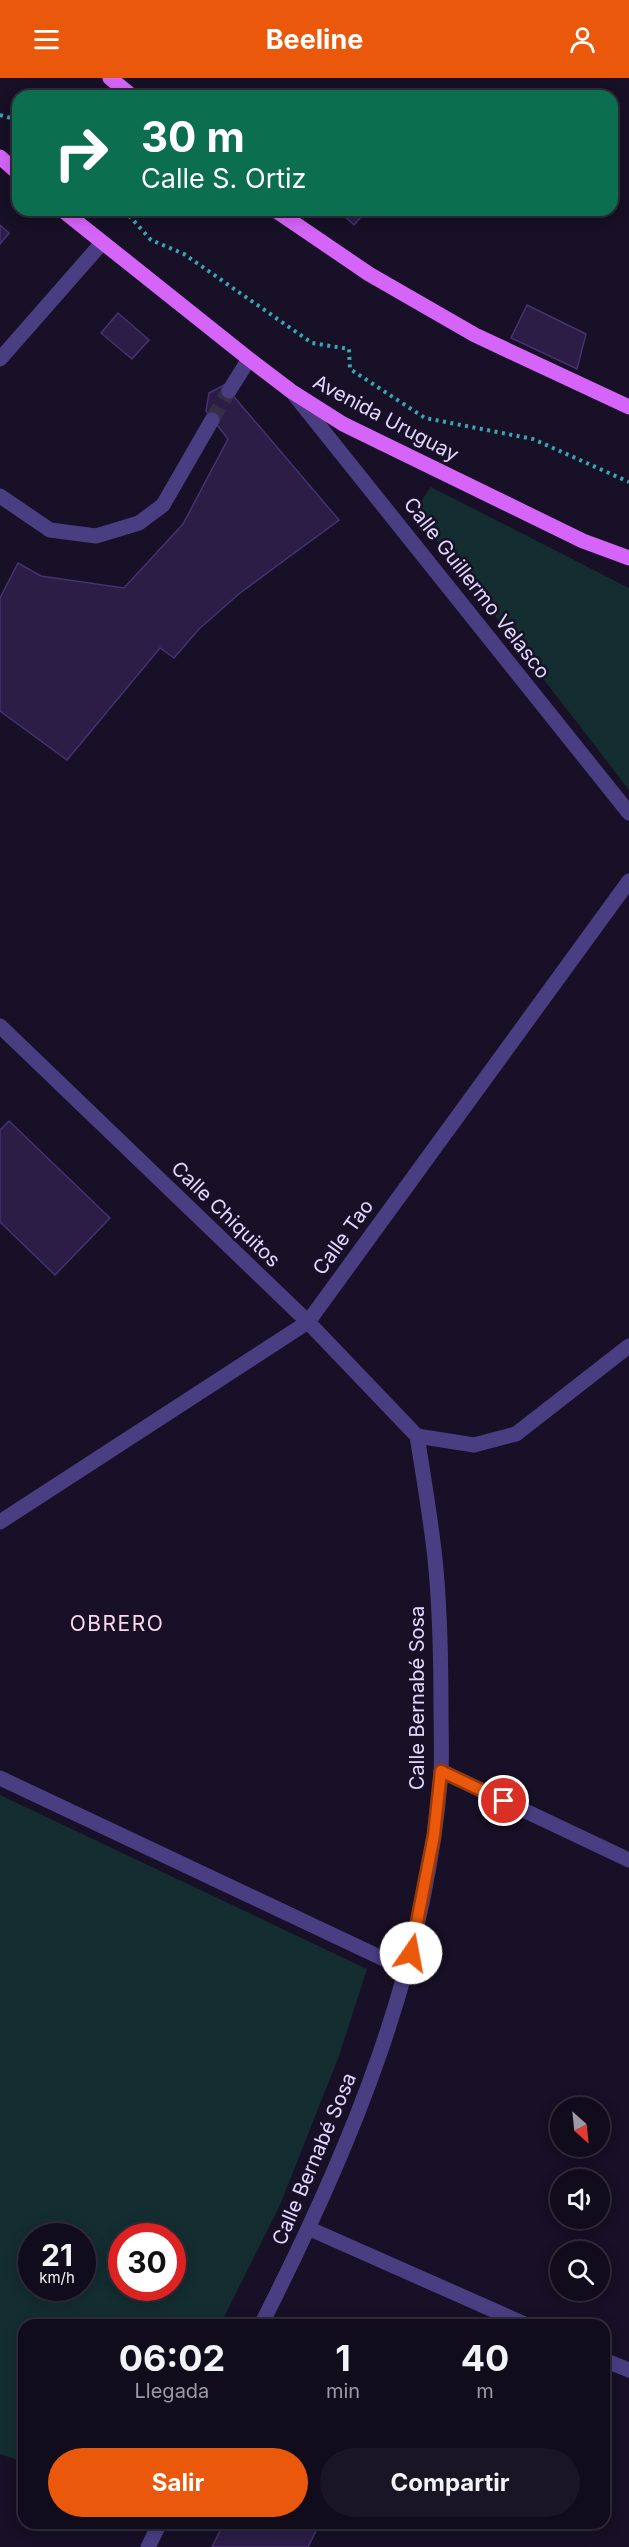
<!DOCTYPE html>
<html lang="es">
<head>
<meta charset="utf-8">
<style>
  :root { --surface:#110c1c; --page:#1a1525; --text:#f1f3f6; --muted:#9c9ba3; --line:#302c3b; --accent:#ea580c }
  body { margin:0; font-family:Inter,sans-serif; background:var(--page); color:var(--text); height:100vh; display:flex; flex-direction:column; font-size:22px; white-space:nowrap }
  * { box-sizing:border-box; margin:0 }
  p { font-size:20px; color:var(--muted) }
  .icon { flex:none; width:33px; height:33px; fill:none; stroke:currentColor; stroke-width:2; stroke-linecap:round; stroke-linejoin:round }
  .map { position:relative; flex:1; overflow:hidden }
  .side { position:absolute; left:18px; top:2241px; width:592px; height:210px; display:flex; flex-direction:column; background:var(--surface); border-radius:18px; box-shadow:0 3px 15px #0003,0 0 0 2px var(--line) }
  .side>* { flex:none }
  .top-card { position:absolute; left:12px; top:12px; width:606px; height:126px; border-radius:18px; box-shadow:0 3px 15px #0003,0 0 0 2px var(--line); background:#0b6e4f; color:#fff; overflow:hidden }
  .needle { width:39px; rotate:153deg }
  .controls { position:absolute; left:550px; top:2019px; display:grid; gap:12px }
  .controls a { display:grid; place-items:center; width:60px; height:60px; border-radius:50%; background:var(--surface); box-shadow:0 3px 15px #0003,0 0 0 2px var(--line); font-size:30px }
  .speed { position:absolute; left:18px; top:2145px; display:flex; gap:12px; font-size:30px; font-weight:700; text-align:center }
  .speed>* { display:grid; place-content:center; width:78px; height:78px; border-radius:50%; background:var(--surface); box-shadow:0 3px 15px #0003,0 0 0 2px var(--line); line-height:1 }
  .speed small { font-size:15px; font-weight:400 }
  .speed .limit { border:9px solid #d22; background:#fff; color:#111 }
  .pin { position:absolute; display:grid; place-items:center; width:51px; height:51px; color:#fff; margin:-26px; border:3px solid #fff; border-radius:50%; box-shadow:0 2px 6px #0007 }
  .me { position:absolute; width:66px; margin:-33px; rotate:12deg; stroke-linejoin:round; filter:drop-shadow(0 0 4px #0008) }
  .turn { display:flex; align-items:center; gap:21px; height:126px; padding:0 30px; font-size:27px }
  .turn .icon { width:78px; height:78px; stroke-width:2.5 }
  .turn b { display:block; font-size:42px; line-height:51px }
  .eta { display:flex; justify-content:space-evenly; align-items:center; height:102px; text-align:center }
  .eta b { font-size:36px; font-weight:700; line-height:42px }
  .action { display:flex; gap:12px; margin-top:auto; padding:12px 30px }
  .action a { flex:1; height:69px; border-radius:36px; background:var(--accent); color:#fff; font-size:24px; font-weight:700; line-height:69px; text-align:center }
  .action a+a { background:var(--page); color:var(--text) }
  header { display:flex; justify-content:space-between; align-items:center; height:78px; padding:0 30px; background:var(--accent); color:#fff; font-size:27px; font-weight:700 }
  .map>svg:first-child { display:block }
</style>
</head>
<body>
<header><svg class="icon" aria-label="menu" viewBox="0 0 24 24"><path d="M4 6h16M4 12h16M4 18h16"/></svg>Beeline<svg class="icon" aria-label="person" viewBox="0 0 24 24"><circle cx="12" cy="8" r="4"/><path d="M4 21q1-7 8-7t8 7"/></svg></header>
<div class="map">
<svg width="629" height="2469" viewBox="0 0 629 2469">
  <rect width="100%" height="100%" fill="#171026"/>
  <g fill="#142d30" fill-rule="evenodd">
    <path d="M431,409L629,510V712L414,433Z"/>
    <path d="M0,1717L367,1891L339,1978L280,2127L220,2247H24V2384L0,2376ZM32,2158H82V2210H32ZM122,2158H172V2210H122Z"/>
  </g>
  <g fill="#2b1d46" stroke="#463171" stroke-width="1.5">
    <path d="M338,132H367L354,147Z"/>
    <path d="M0,147L9,155L0,166Z"/>
    <path d="M527,227L586,256L577,291L511,260Z"/>
    <path d="M118,235L149,262L132,281L101,255Z"/>
    <path d="M224,307L339,442L240,515L199,551L174,580L160,570L67,682L0,633V520L18,485L41,498L124,510L183,446L228,361L206,333L209,315Z"/>
    <path d="M9,1043L110,1140L55,1197L0,1144V1052Z"/>
    <path d="M224,2445H320L308,2469H212Z"/>
  </g>
  <g fill="none" stroke-linecap="round" stroke-linejoin="round">
    <path stroke="#352e46" stroke-width="15" stroke-dasharray="15 8" stroke-linecap="butt" d="M212,342L229,313"/>
    <g stroke="#35a9b3" stroke-width="4" stroke-dasharray="3 4.5" stroke-linecap="butt">
      <path d="M0,37L18,42"/>
      <path d="M124,132L151,162L184,176L312,265L349,271L350,291L425,340L533,361L629,404"/>
    </g>
    <g stroke="#4a3e83" stroke-width="15">
      <path d="M0,281L101,166"/>
      <path d="M229,313L249,281"/>
      <path d="M293,315L629,735"/>
      <path d="M0,418L50,452L96,458L139,445L163,427L212,342"/>
      <path d="M0,948L308,1244L417,1358"/>
      <path d="M417,1358L474,1367L516,1356L629,1268"/>
      <path d="M0,1444L308,1244L629,803"/>
      <path d="M441,1693L629,1782"/>
      <path d="M0,1700L407,1892"/>
      <path d="M310,2151L527,2247"/>
      <path d="M261,2247C349,2074 426,1891 441,1695C442,1674 441,1652 441,1630C441,1584 440,1537 436,1491C432,1447 424,1402 417,1358"/>
      <path d="M604,2282L629,2292"/>
      <path d="M148,2469L160,2445"/>
    </g>
    <g stroke="#d564f8" stroke-width="15">
      <path d="M110,0L132,18"/>
      <path d="M0,79L18,95"/>
      <path d="M62,132L249,281L291,313L343,346L583,463L629,480"/>
      <path d="M275,132L369,196L475,257L629,329"/>
    </g>
  </g>
  <g fill="none" stroke-linecap="round" stroke-linejoin="round">
    <g stroke="#983908" stroke-width="15">
      <path id="route" d="M411,1875L434,1757L441,1693L504,1723"/>
    </g>
    <use href="#route" stroke="#ea580c" stroke-width="10"/>
  </g>
  <g text-anchor="middle" stroke-width="5" stroke-linejoin="round" paint-order="stroke">
    <g font-size="20" fill="#e1d7fd" stroke="#171026">
      <text transform="translate(386 340) rotate(28)" y="7">Avenida Uruguay</text>
      <text transform="translate(477 510) rotate(52)" y="7">Calle Guillermo Velasco</text>
      <text transform="translate(226 1136) rotate(44)" y="7">Calle Chiquitos</text>
      <text transform="translate(343 1159) rotate(-54)" y="7">Calle Tao</text>
      <text transform="translate(417 1620) rotate(-90)" y="7">Calle Bernabé Sosa</text>
      <text transform="translate(314 2081) rotate(-67)" y="7">Calle Bernabé Sosa</text>
    </g>
    <g font-size="21" letter-spacing="1.5" fill="#fdd9eb" stroke="#171026">
      <text x="117" y="1553">OBRERO</text>
    </g>
  </g>
</svg>
<div class="controls">
<a><svg class="needle" viewBox="-14 -14 28 28"><path d="M0-13l5 13h-10z" fill="#e53935"/><path d="M0 13l5-13h-10z" fill="#9c9ba3"/></svg></a>
<a><svg class="icon" aria-label="sound" viewBox="0 0 24 24"><path d="M4 9h4l5-4v14l-5-4H4zM17 9q2 3 0 6"/></svg></a>
<a><svg class="icon" aria-label="search" viewBox="0 0 24 24"><circle cx="10" cy="10" r="6"/><path d="M15 15l6 6"/></svg></a>
</div>
<div class="speed"><div>21<small>km/h</small></div><div class="limit">30</div></div>
<div class="pin" style="left:504px;top:1723px;background:#d93025"><svg class="icon" aria-label="arrive" viewBox="0 0 24 24"><path d="M6 21V4h12l-3 4 3 4H6"/></svg></div>
<svg class="me" style="left:411px;top:1875px" viewBox="-20 -20 40 40"><circle r="19" fill="#fff"/><path d="M0-13L10 11 0 6-10 11z" fill="#ea580c"/></svg>
<div class="top-card">
<div class="turn"><svg class="icon" aria-label="right" viewBox="0 0 24 24"><path d="M7 20v-9h11M14 6l5 5-5 5"/></svg><div><b>30 m</b>Calle S. Ortiz</div></div>
</div>
<section class="side">
<div class="eta">
<div><b>06:02</b><p>Llegada</p></div>
<div><b>1</b><p>min</p></div>
<div><b>40</b><p>m</p></div>
</div>
<div class="action"><a>Salir</a><a>Compartir</a></div>
</section>
</div>
</body>
</html>
